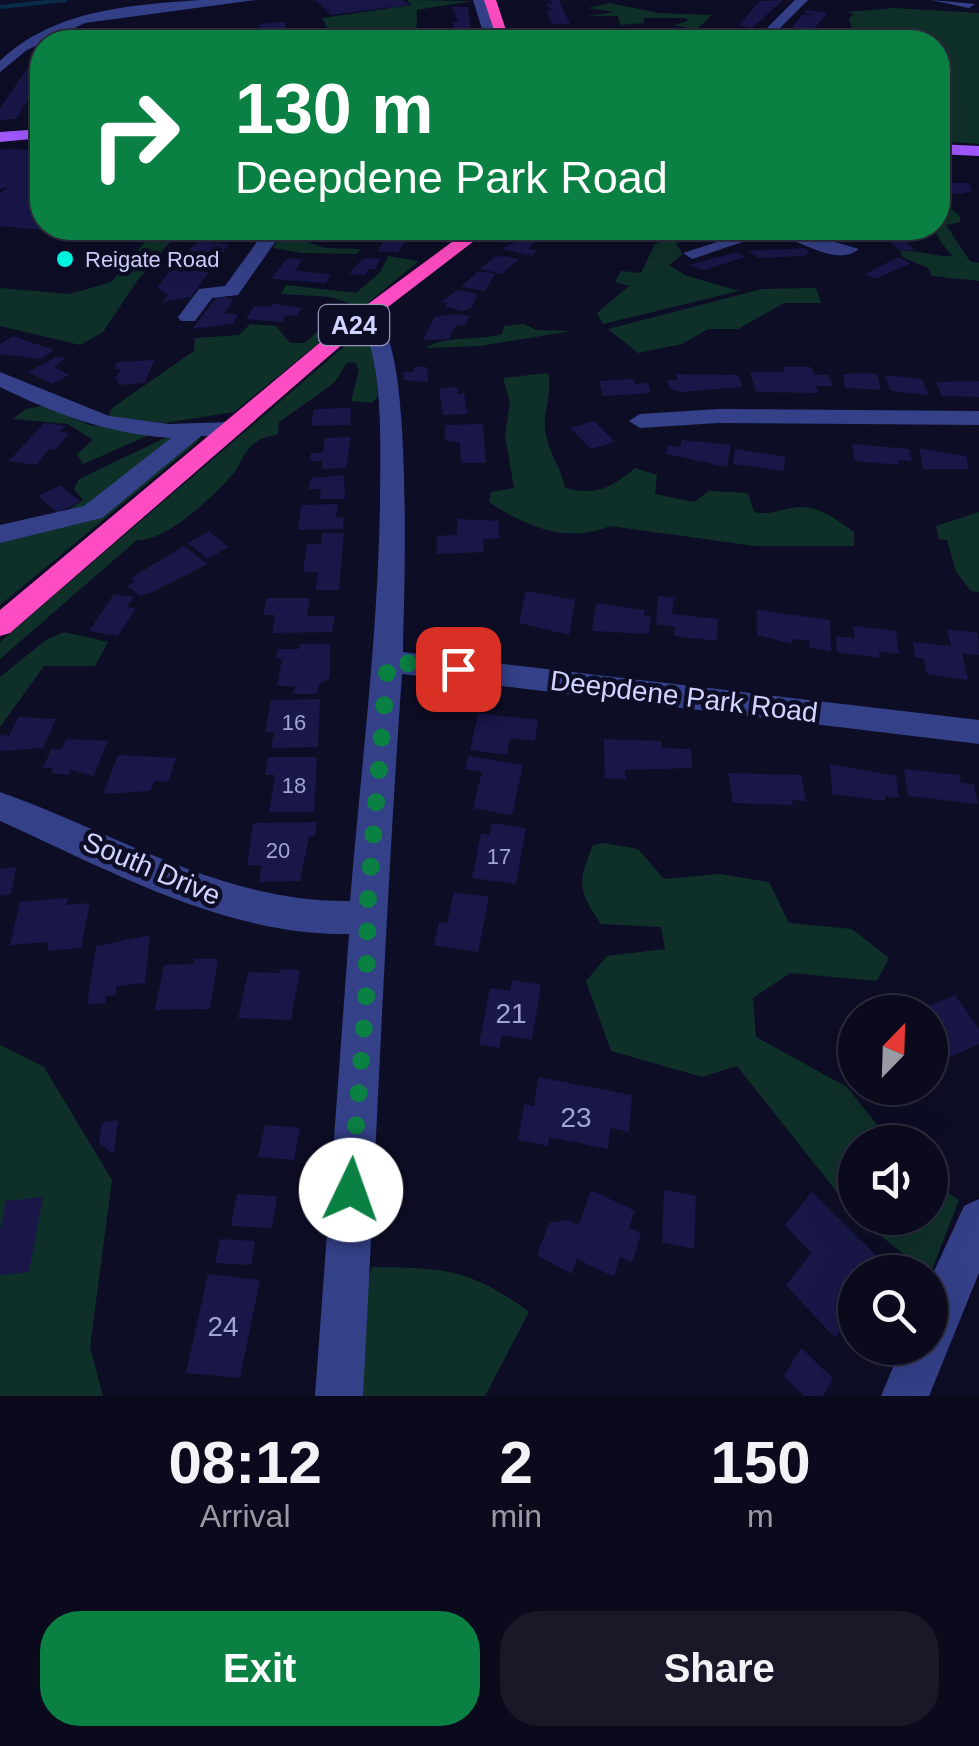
<!DOCTYPE html>
<html lang="en">
<head>
<meta charset="utf-8">
<style>
  :root { --surface:#0a0a1c; --page:#181829; --text:#f1f3f6; --muted:#999aa3; --line:#2a2b3b; --accent:#0b8043 }
  body { margin:0; font-family:Arial,sans-serif; background:var(--page); color:var(--text); height:100vh; display:flex; flex-direction:column; font-size:38px; white-space:nowrap }
  * { box-sizing:border-box; margin:0 }
  p { font-size:32px; color:var(--muted) }
  .icon { flex:none; width:55px; height:55px; fill:none; stroke:currentColor; stroke-width:2; stroke-linecap:round; stroke-linejoin:round }
  .map { position:relative; height:1396px; overflow:hidden }
  .details { display:flex; flex-direction:column; background:var(--surface); flex:1 }
  .details>* { flex:none }
  .hud { position:absolute; left:30px; top:30px; width:920px; height:210px; border-radius:40px; box-shadow:0 10px 40px #0002,0 0 0 2px var(--line); background:#0b8043; color:#fff; overflow:hidden }
  .needle { width:65px; rotate:23deg }
  .controls { position:absolute; left:838px; top:995px; display:grid; gap:20px }
  .controls a { display:grid; place-items:center; width:110px; height:110px; border-radius:50%; background:var(--surface); box-shadow:0 10px 40px #0002,0 0 0 2px var(--line); font-size:50px }
  .pin { position:absolute; display:grid; place-items:center; width:85px; height:85px; color:#fff; margin:-42px; border-radius:20px; box-shadow:0 5px 15px #0006 }
  .me { position:absolute; width:110px; margin:-55px; rotate:3deg; stroke-linejoin:round; filter:drop-shadow(0 0 8px #0008) }
  .turn { display:flex; align-items:center; gap:35px; height:210px; padding:0 40px; font-size:45px }
  .turn .icon { width:130px; height:130px; stroke-width:2.5 }
  .turn b { display:block; font-size:70px; line-height:85px }
  .eta { display:flex; justify-content:space-evenly; align-items:center; height:170px; text-align:center }
  .eta b { font-size:60px; font-weight:600; line-height:70px }
  .action { display:flex; gap:20px; margin-top:auto; padding:20px 40px }
  .action a { flex:1; height:115px; border-radius:40px; background:var(--accent); color:#fff; font-size:40px; font-weight:600; line-height:115px; text-align:center }
  .action a+a { background:var(--page); color:var(--text) }
  .map>svg:first-child { display:block }
</style>
</head>
<body>
<div class="map">
<svg width="979" height="1396" viewBox="0 0 979 1396">
  <rect width="100%" height="100%" fill="#0d0d26"/>
  <g fill="#0f3029">
    <path d="M407,0L472,1L417,10L416,42H321L330,33L322,18L412,5Z"/>
    <path d="M609,3L660,13L712,15L696,30L674,25L688,21L686,18H644V23L620,25L618,16H588L614,12L588,8Z"/>
    <path d="M894,8L979,13V144L938,141V42H856L849,18L854,14L847,12Z"/>
    <path d="M938,199L959,215L961,222L946,225L970,261L979,263V281L932,276L928,268L902,257L900,251C918,249 934,257 952,256C939,239 930,232 941,216Z"/>
    <path d="M157,228H236L233,236L264,238C248,247 204,230 177,234L137,281L103,332L80,345L0,326V288L70,294L111,282Z"/>
    <path d="M285,228L343,230L298,239L325,248L361,249L357,254L302,253L273,248Z"/>
    <path d="M657,228H678L687,234L676,244L683,254L669,265L685,275L739,291L603,324L597,313L629,286L615,282L621,271L641,273L655,244L664,241L665,235Z"/>
    <path d="M388,256L419,261L234,412L165,423L108,417L112,408L194,351L195,338L239,335L250,324L276,326L290,343H304L351,304L331,297L281,294L286,285L356,293L380,272Z"/>
    <path d="M816,288L821,303H784L738,329H708L682,344L638,353L608,329L762,289Z"/>
    <path d="M524,324L536,330L572,331L480,346L426,348C444,335 479,341 502,334L504,326Z"/>
    <path d="M368,337L374,354L378,396L372,403L351,401L359,370L355,362L347,363L334,383L279,422L278,434C272,436 261,438 256,442C244,450 241,464 233,474C212,497 168,541 137,540L0,659V642L354,338Z"/>
    <path d="M548,373C553,394 543,409 545,428C547,451 561,466 565,488C595,496 612,488 635,468L657,475L655,494L694,502L709,491L748,493L754,512C773,516 785,507 802,507C823,508 838,521 854,532V546H755L610,526C567,544 526,527 489,502L491,492L514,488L505,436L510,402L503,378Z"/>
    <path d="M42,406L90,425L140,431L147,436L83,464L77,454L93,440L68,424L13,419L26,409Z"/>
    <path d="M197,435L201,437L195,444L0,605V539L89,520Z"/>
    <path d="M167,437L174,438L88,510L65,512L83,500L74,489L79,479Z"/>
    <path d="M979,512V592L971,591L956,572L947,540L939,539L936,526Z"/>
    <path d="M64,632L108,642L95,666H44L0,727V677L46,640Z"/>
    <path d="M603,843L638,849L664,879L719,874L769,882L789,923L852,929L889,958L877,981L790,973L753,998L756,1037L847,1087L891,1142H855V1215L737,1066L702,1077L611,1051L586,981L607,956L665,949L661,927L601,924C577,890 578,882 593,845Z"/>
    <path d="M0,1045L44,1067L112,1180L90,1347L103,1396H0Z"/>
    <path d="M930,1181L959,1200L930,1275L858,1218H930Z"/>
    <path d="M372,1267C443,1268 470,1268 529,1312L485,1396H356L363,1294Z"/>
  </g>
  <g fill="none" stroke-linecap="round" stroke-linejoin="round">
    <path stroke="#082b4a" stroke-width="4" d="M0,7L65,0"/>
  </g>
  <g fill="#181748">
    <path d="M316,0H403L410,5L331,15Z"/>
    <path d="M550,0H559L570,24H552L547,11H554L545,4H552Z"/>
    <path d="M783,0L752,28L739,25L760,1Z"/>
    <path d="M452,7H468L471,34H465L473,42H456L453,22H458Z"/>
    <path d="M807,10L827,13L815,28L801,31L807,34L802,42H781L802,15H816L804,13Z"/>
    <path d="M285,22L286,31L302,30L314,36L255,42L261,35L259,24Z"/>
    <path d="M36,56H42V78L16,119L0,120V108Z"/>
    <path d="M10,149L42,151V230L0,226V194L9,186L0,189V150Z"/>
    <path d="M938,183H968L972,191L958,194L938,189Z"/>
    <path d="M876,228L892,230L915,250L900,251Z"/>
    <path d="M526,237L537,239L528,249L537,250L532,256L501,249Z"/>
    <path d="M386,238L403,240L405,241L398,253L377,251Z"/>
    <path d="M198,242L229,244L212,268L181,265L184,261L177,260Z"/>
    <path d="M806,248L809,254L803,256L759,258L747,251Z"/>
    <path d="M738,252L745,257L704,270L689,265Z"/>
    <path d="M494,257L505,256L519,259L502,274L480,269Z"/>
    <path d="M898,257L911,263L875,279L865,274Z"/>
    <path d="M287,258L302,259L295,271L331,274L326,283L271,279Z"/>
    <path d="M381,258L375,269H368L365,275L349,274L362,259Z"/>
    <path d="M178,269L209,272L191,297L162,302L168,295L157,288L168,273Z"/>
    <path d="M478,271L495,274L485,291L461,287Z"/>
    <path d="M457,290L478,294L472,307L464,311L445,307L448,303L442,302Z"/>
    <path d="M217,297L234,298L224,313L238,315L232,324L192,329Z"/>
    <path d="M273,303L301,308L296,316L286,315L282,322L246,319L254,306L270,307Z"/>
    <path d="M453,314L470,316L464,326L456,325L449,339L423,340L435,317Z"/>
    <path d="M13,336L54,350L41,359L0,354V344Z"/>
    <path d="M56,357L66,358L54,367L69,375L52,384L28,372Z"/>
    <path d="M155,360L144,383L118,385L119,379H114L122,369H115L117,362Z"/>
    <path d="M413,367H427L428,382L403,380L404,372H414Z"/>
    <path d="M783,367H811L814,375H828L833,386H816L819,393L756,392L750,372H784Z"/>
    <path d="M857,373L877,374L881,390L845,388L843,375Z"/>
    <path d="M676,374L738,375L742,387L682,392L670,389L667,380H678Z"/>
    <path d="M884,375L922,379L929,395L891,391Z"/>
    <path d="M634,379L635,384L648,383L651,393L603,396L599,381Z"/>
    <path d="M979,381V397L942,396L936,382Z"/>
    <path d="M457,387L458,394L464,393L467,414L443,415L439,388Z"/>
    <path d="M351,408L350,425L311,426L314,409Z"/>
    <path d="M594,421L615,442L591,449L570,428Z"/>
    <path d="M44,423L65,426L60,432L69,433L56,450L49,449L37,465L9,461Z"/>
    <path d="M483,424L486,463H461L460,443L445,440V425Z"/>
    <path d="M351,437L346,468L322,469V461H310L311,453H323L325,438Z"/>
    <path d="M682,440L731,445L727,467L666,454L668,445L680,447Z"/>
    <path d="M852,444L909,449L912,461L898,460L899,465L855,461Z"/>
    <path d="M919,448L966,456L969,469H923Z"/>
    <path d="M735,449L785,457L784,471L733,464Z"/>
    <path d="M344,475L345,499H319L321,489H308L311,478Z"/>
    <path d="M60,485L80,501L58,513L38,496Z"/>
    <path d="M338,504L336,518L344,517L343,529L298,530L301,505Z"/>
    <path d="M457,519L498,521L499,538L483,539L484,552L437,554V536L457,535Z"/>
    <path d="M209,531L228,547L208,559L188,543Z"/>
    <path d="M322,533H344L339,590H316L318,572H303L307,544H321Z"/>
    <path d="M184,546L208,564L150,593L140,596L127,586L135,581L131,578Z"/>
    <path d="M526,591L575,600L569,635L519,623Z"/>
    <path d="M114,594L134,597L127,607L136,608L118,636L89,631Z"/>
    <path d="M658,596L674,598L672,614L718,619L717,641L674,636L675,627L656,624Z"/>
    <path d="M267,598H310L307,616H335L332,632L272,633L275,615H263Z"/>
    <path d="M596,603L645,610L644,616L651,617L649,634L592,631Z"/>
    <path d="M757,610L830,620L831,651L810,648V641L792,639V644L757,635Z"/>
    <path d="M853,626L896,631L899,654L879,651L880,658L837,652L836,636L855,638Z"/>
    <path d="M947,629L978,633L979,655L962,653L968,680L927,674L924,659L915,657L913,642L951,646Z"/>
    <path d="M300,644H330V678L319,685L317,694H293L295,686H277L282,659L276,658L278,649H299Z"/>
    <path d="M320,699L318,747L271,748L274,732H265L271,700Z"/>
    <path d="M478,713L538,720L535,741L510,738L507,755L470,750Z"/>
    <path d="M18,717L56,719L43,748L0,751V735L9,736Z"/>
    <path d="M66,739L108,741L93,776L71,770L69,775L51,773L53,768H43L51,749L61,750Z"/>
    <path d="M604,739L661,741L662,748L691,749L692,768L625,770L626,779L605,778Z"/>
    <path d="M118,755L176,758L168,782L154,781L150,791L103,794Z"/>
    <path d="M468,756L523,765L512,815L473,808L482,772L465,769Z"/>
    <path d="M268,757H317L314,812H269L275,775H265Z"/>
    <path d="M830,764L896,776L899,798L885,796L886,801L832,794Z"/>
    <path d="M904,769L959,775L961,783L974,784L978,804L908,796Z"/>
    <path d="M728,773L801,775L806,801L792,800L793,805L733,803Z"/>
    <path d="M317,822L315,836L309,837L300,881L259,882L262,865H247L253,823Z"/>
    <path d="M492,823L526,828L516,884L472,878L481,833L489,835Z"/>
    <path d="M16,867L11,894L0,896V869Z"/>
    <path d="M454,892L489,897L478,952L434,945L439,922L447,923Z"/>
    <path d="M68,898L66,905L90,903L81,948L47,951L49,942L10,945L20,902Z"/>
    <path d="M150,935L145,983L117,986L115,995L106,996L105,1003L87,1005L96,946Z"/>
    <path d="M194,959H218L210,1009L155,1010L164,965L193,964Z"/>
    <path d="M280,969L300,970L291,1020L238,1018L248,972L279,973Z"/>
    <path d="M512,980L541,985L532,1040L502,1035L499,1048L479,1044L490,988L510,991Z"/>
    <path d="M955,995L979,1029V1044L937,1063L942,1071L930,1076V1012H914Z"/>
    <path d="M538,1077L632,1095L629,1132L610,1128L608,1149L549,1137L548,1146L518,1140L524,1104L534,1106Z"/>
    <path d="M118,1120L114,1154L99,1143L102,1123Z"/>
    <path d="M265,1125L300,1128L294,1160L258,1157Z"/>
    <path d="M591,1190L635,1211L629,1228L641,1233L632,1263L620,1256L614,1277L577,1259L572,1274L537,1255L549,1223L568,1220L579,1225Z"/>
    <path d="M664,1190L696,1196L694,1249L662,1242Z"/>
    <path d="M812,1192L887,1266L883,1272H855V1311L835,1338L786,1285L811,1253L785,1225Z"/>
    <path d="M237,1194L277,1196L272,1228L231,1226Z"/>
    <path d="M43,1197L29,1272L0,1275V1230L6,1201Z"/>
    <path d="M220,1239L255,1241L251,1265L215,1263Z"/>
    <path d="M208,1274L260,1280L240,1378L186,1373Z"/>
    <path d="M801,1348L833,1378L823,1396H804L784,1376Z"/>
  </g>
  <g fill="none" stroke-linecap="round" stroke-linejoin="round">
    <g fill="#344088" fill-rule="evenodd">
      <path d="M200,0H255L85,23L27,50L0,72V61C53,10 130,5 200,0Z"/>
      <path d="M473,0H485L498,42H486Z"/>
      <path d="M795,0H808L766,42H753Z"/>
      <path d="M931,0L975,4L969,8Z"/>
      <path d="M267,228H285L238,295L212,298L195,321H181L178,317L199,289L225,286Z"/>
      <path d="M761,228H786L859,249C836,268 801,239 776,236C757,234 713,253 692,259L683,253Z"/>
      <path d="M360,313C367,315 375,318 380,324C413,358 404,596 403,652L979,720V744L402,674C385,914 376,1155 363,1396H315L349,934C226,936 109,870 0,821V792C116,833 223,903 350,901C361,768 378,636 380,503C380,454 383,396 371,349C368,335 359,329 350,319Z"/>
      <path d="M0,372L109,416L169,424L231,422L243,429L231,436H201L102,518L0,543V525L84,506L171,438C109,434 55,414 0,387Z"/>
      <path d="M718,409L979,411V425L718,423L640,428L629,421L640,414Z"/>
      <path d="M979,1199V1273L929,1396H881L901,1348H930V1280L964,1206Z"/>
    </g>
    <g fill="#a258ff" fill-rule="evenodd">
      <path d="M42,129V138L0,142V132Z"/>
      <path d="M938,144L979,146V156L938,154Z"/>
    </g>
    <g fill="#ff4cc2" fill-rule="evenodd">
      <path d="M484,0H496L510,42H498Z"/>
      <path d="M471,228H491L367,323L10,633L0,636V610L353,315Z"/>
    </g>
  </g>
  <g fill="none" stroke-linecap="round" stroke-linejoin="round">
    <path stroke="#0b8043" stroke-width="18" stroke-dasharray="0 32.4" d="M351,1190L366,1001L368,899L388,661L458,669"/>
  </g>
  <circle fill="#00fce8" stroke="#0d0d26" stroke-width="4" cx="65" cy="259" r="10"/>
  <g text-anchor="middle" stroke-width="9" stroke-linejoin="round" paint-order="stroke">
    <g font-size="22" fill="#d1d4ff" stroke="#0d0d26" text-anchor="start">
      <text x="85" y="267">Reigate Road</text>
    </g>
    <g font-size="22" fill="#a3a5d1">
      <text x="294" y="730">16</text>
      <text x="294" y="793">18</text>
      <text x="278" y="858">20</text>
      <text x="499" y="864">17</text>
    </g>
    <rect fill="#0d0d26" stroke="#9698be" stroke-width="2.5" x="319" y="305" width="70" height="40" rx="8"/>
    <g font-size="25" font-weight="bold" fill="#d1d4ff">
      <text x="354" y="334">A24</text>
    </g>
    <g font-size="28" fill="#d1d4ff" stroke="#0d0d26">
      <text transform="translate(684 696) rotate(7)" y="10">Deepdene Park Road</text>
      <text transform="translate(152 868) rotate(23)" y="10">South Drive</text>
    </g>
    <g font-size="28" fill="#a3a5d1">
      <text x="511" y="1023">21</text>
      <text x="576" y="1127">23</text>
      <text x="223" y="1336">24</text>
    </g>
  </g>
</svg>
<div class="controls">
<a><svg class="needle" viewBox="-14 -14 28 28"><path d="M0-13l5 13h-10z" fill="#e53935"/><path d="M0 13l5-13h-10z" fill="#999aa3"/></svg></a>
<a><svg class="icon" aria-label="sound" viewBox="0 0 24 24"><path d="M4 9h4l5-4v14l-5-4H4zM17 9q2 3 0 6"/></svg></a>
<a><svg class="icon" aria-label="search" viewBox="0 0 24 24"><circle cx="10" cy="10" r="6"/><path d="M15 15l6 6"/></svg></a>
</div>
<div class="pin" style="left:458px;top:669px;background:#d93025"><svg class="icon" aria-label="arrive" viewBox="0 0 24 24"><path d="M6 21V4h12l-3 4 3 4H6"/></svg></div>
<svg class="me" style="left:351px;top:1190px" viewBox="-20 -20 40 40"><circle r="19" fill="#fff"/><path d="M0-13L10 11 0 6-10 11z" fill="#0b8043"/></svg>
<div class="hud">
<div class="turn"><svg class="icon" aria-label="right" viewBox="0 0 24 24"><path d="M7 20v-9h11M14 6l5 5-5 5"/></svg><div><b>130 m</b>Deepdene Park Road</div></div>
</div>
</div>
<section class="details">
<div class="eta">
<div><b>08:12</b><p>Arrival</p></div>
<div><b>2</b><p>min</p></div>
<div><b>150</b><p>m</p></div>
</div>
<div class="action"><a>Exit</a><a>Share</a></div>
</section>
</body>
</html>
